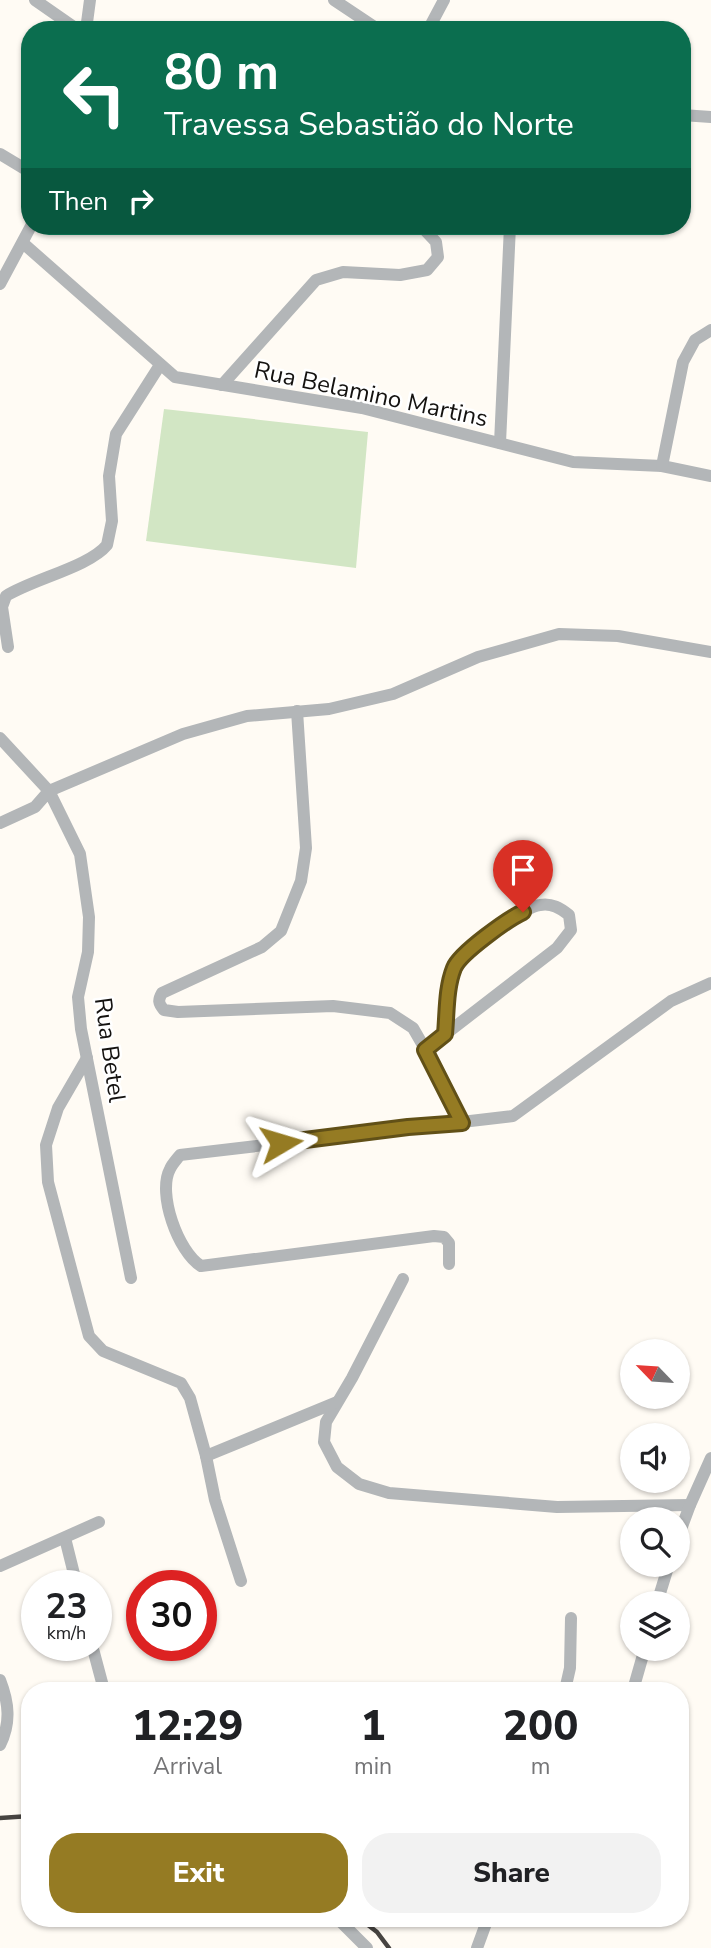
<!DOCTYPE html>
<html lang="en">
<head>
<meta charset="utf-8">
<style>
  :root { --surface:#fff; --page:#f2f2f2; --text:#202124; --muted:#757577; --accent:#957b23 }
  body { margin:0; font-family:"Nunito Sans",sans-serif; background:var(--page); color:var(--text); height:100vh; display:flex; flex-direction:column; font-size:26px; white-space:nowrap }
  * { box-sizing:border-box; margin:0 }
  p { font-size:23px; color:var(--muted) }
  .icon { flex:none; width:38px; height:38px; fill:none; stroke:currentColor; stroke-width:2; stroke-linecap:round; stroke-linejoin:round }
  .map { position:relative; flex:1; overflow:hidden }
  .panel { position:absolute; left:21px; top:1682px; width:668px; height:245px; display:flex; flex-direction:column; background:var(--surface); border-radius:28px; box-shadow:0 2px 5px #0004 }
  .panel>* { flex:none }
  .banner { position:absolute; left:21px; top:21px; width:670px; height:214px; border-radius:28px; box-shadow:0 2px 5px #0004; background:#0b6e4f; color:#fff; overflow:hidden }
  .needle { width:46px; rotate:295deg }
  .buttons { position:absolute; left:620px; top:1339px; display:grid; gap:14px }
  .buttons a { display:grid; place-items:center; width:70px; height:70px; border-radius:50%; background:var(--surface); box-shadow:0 2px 5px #0004; font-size:35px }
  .speed { position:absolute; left:21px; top:1570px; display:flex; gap:14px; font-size:35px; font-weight:700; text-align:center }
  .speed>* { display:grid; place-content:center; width:91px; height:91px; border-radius:50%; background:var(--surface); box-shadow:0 2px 5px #0004; line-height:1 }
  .speed small { font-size:18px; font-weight:400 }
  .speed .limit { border:10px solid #d22; background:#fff; color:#111 }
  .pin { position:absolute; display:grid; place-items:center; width:60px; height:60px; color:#fff; margin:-72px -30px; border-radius:50% 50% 50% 0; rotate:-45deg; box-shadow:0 0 7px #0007 }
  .pin .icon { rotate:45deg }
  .me { position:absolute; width:77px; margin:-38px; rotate:83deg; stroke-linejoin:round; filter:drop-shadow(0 0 5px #0008) }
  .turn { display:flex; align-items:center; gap:24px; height:147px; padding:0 28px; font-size:32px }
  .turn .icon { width:91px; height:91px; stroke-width:2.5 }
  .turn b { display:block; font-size:49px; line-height:60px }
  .then { display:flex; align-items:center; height:66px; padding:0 28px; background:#0003; gap:14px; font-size:26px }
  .eta { display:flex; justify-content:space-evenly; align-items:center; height:119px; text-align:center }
  .eta b { font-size:42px; font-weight:800; line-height:49px }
  .cta { display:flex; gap:14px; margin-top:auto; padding:14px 28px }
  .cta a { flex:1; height:80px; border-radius:28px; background:var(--accent); color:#fff; font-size:28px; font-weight:800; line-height:80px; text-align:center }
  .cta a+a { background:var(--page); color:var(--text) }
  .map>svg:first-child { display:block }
</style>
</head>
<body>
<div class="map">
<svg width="711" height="1948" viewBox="0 0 711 1948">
  <rect width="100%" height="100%" fill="#fffbf4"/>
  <path fill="#d2e6c4" d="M164,409L368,432L356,568L146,541Z"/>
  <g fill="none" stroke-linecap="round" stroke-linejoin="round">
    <g stroke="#b3b6b8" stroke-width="12">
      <path d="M35,0L78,30"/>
      <path d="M334,0L379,30"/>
      <path d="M86,30L90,0"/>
      <path d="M428,30L444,0"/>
      <path d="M682,115L711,117"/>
      <path d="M0,154L30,172"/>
      <path d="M24,244L175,377L362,408L573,462L662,466L711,476"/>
      <path d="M0,284L31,226"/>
      <path d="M222,385L316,280L343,272L400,275L427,270L438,257L436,242L421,226"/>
      <path d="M500,443L510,226"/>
      <path d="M662,466L683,362L695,340L711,330"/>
      <path d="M8,647L2,607L6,596C33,579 89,567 107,545L112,521L109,476L116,434L160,365"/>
      <path d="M297,711L306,848L301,881L281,931L262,947L162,993C158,1000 158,1003 164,1010L178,1012L333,1006L390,1013L413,1028L436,1068L462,1123"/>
      <path d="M0,738L49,791L183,734L247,716L329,709L393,694L478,657L559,634L618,636L711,652"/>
      <path d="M0,823L35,807L49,791L80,854L89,917L88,952L78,997L81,1029L131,1278"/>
      <path d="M425,1050L557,948L571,930L569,915C560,908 552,903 540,905C523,907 465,950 455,964C445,979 446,1015 445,1034"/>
      <path d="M87,1058L58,1108L46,1145L48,1182L89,1336L103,1351L181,1383L190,1398L206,1456L215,1500L241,1581"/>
      <path d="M449,1264V1243L444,1237L434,1236L201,1266C178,1252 157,1193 170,1169C172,1164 177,1159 180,1155L513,1116L671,1001L711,983"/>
      <path d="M403,1279L352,1378L326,1422L324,1442L337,1467L359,1484L389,1493L557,1507L690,1505"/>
      <path d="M206,1456L337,1402"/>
      <path d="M65,1538L77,1586"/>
      <path d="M677,1540L690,1505L711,1458"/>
      <path d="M0,1566L99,1522"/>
      <path d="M657,1603L669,1564"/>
      <path d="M92,1645L104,1690"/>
      <path d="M0,1680C9,1703 11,1723 0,1745"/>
      <path d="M565,1690L570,1668L571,1618"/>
      <path d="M633,1690L645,1648"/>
      <path d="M337,1918L367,1948"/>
      <path d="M477,1948L488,1918"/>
    </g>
    <g stroke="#474441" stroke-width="4.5">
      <path d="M0,1818L30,1816"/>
      <path d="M359,1918L377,1932L389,1948"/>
    </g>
  </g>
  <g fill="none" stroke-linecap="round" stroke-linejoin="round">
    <g stroke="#615017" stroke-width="18">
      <path id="route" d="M281,1143L408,1127L462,1123L425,1050L445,1034C447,1012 446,988 454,968C460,953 508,919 523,912"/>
    </g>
    <use href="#route" stroke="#957b23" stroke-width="12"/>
  </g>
  <g text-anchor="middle" stroke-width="5" stroke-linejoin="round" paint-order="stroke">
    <g font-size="24" fill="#141210" stroke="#fff">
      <text transform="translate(371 394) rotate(12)" y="8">Rua Belamino Martins</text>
      <text transform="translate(110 1050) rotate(82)" y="8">Rua Betel</text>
    </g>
  </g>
</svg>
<div class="buttons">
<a><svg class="needle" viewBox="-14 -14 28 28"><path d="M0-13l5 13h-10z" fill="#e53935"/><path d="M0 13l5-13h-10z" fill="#757577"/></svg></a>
<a><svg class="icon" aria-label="sound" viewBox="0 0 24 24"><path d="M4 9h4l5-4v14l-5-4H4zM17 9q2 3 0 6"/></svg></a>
<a><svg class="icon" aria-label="search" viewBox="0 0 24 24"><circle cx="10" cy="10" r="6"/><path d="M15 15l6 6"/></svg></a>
<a><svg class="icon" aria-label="layers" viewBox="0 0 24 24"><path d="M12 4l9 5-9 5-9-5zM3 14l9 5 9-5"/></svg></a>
</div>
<div class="speed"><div>23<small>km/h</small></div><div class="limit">30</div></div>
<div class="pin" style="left:523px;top:912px;background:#d93025"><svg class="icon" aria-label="arrive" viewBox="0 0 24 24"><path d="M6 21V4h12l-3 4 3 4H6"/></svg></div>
<svg class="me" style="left:281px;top:1143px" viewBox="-20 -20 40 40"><path d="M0-17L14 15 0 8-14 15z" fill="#957b23" stroke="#fff" stroke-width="4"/></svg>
<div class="banner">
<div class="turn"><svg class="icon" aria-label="left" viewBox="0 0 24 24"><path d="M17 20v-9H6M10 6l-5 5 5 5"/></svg><div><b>80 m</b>Travessa Sebastião do Norte</div></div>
<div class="then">Then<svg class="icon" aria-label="right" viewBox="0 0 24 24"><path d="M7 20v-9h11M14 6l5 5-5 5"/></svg></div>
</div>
<section class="panel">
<div class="eta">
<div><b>12:29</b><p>Arrival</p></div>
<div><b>1</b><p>min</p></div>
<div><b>200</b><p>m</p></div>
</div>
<div class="cta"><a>Exit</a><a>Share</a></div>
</section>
</div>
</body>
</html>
